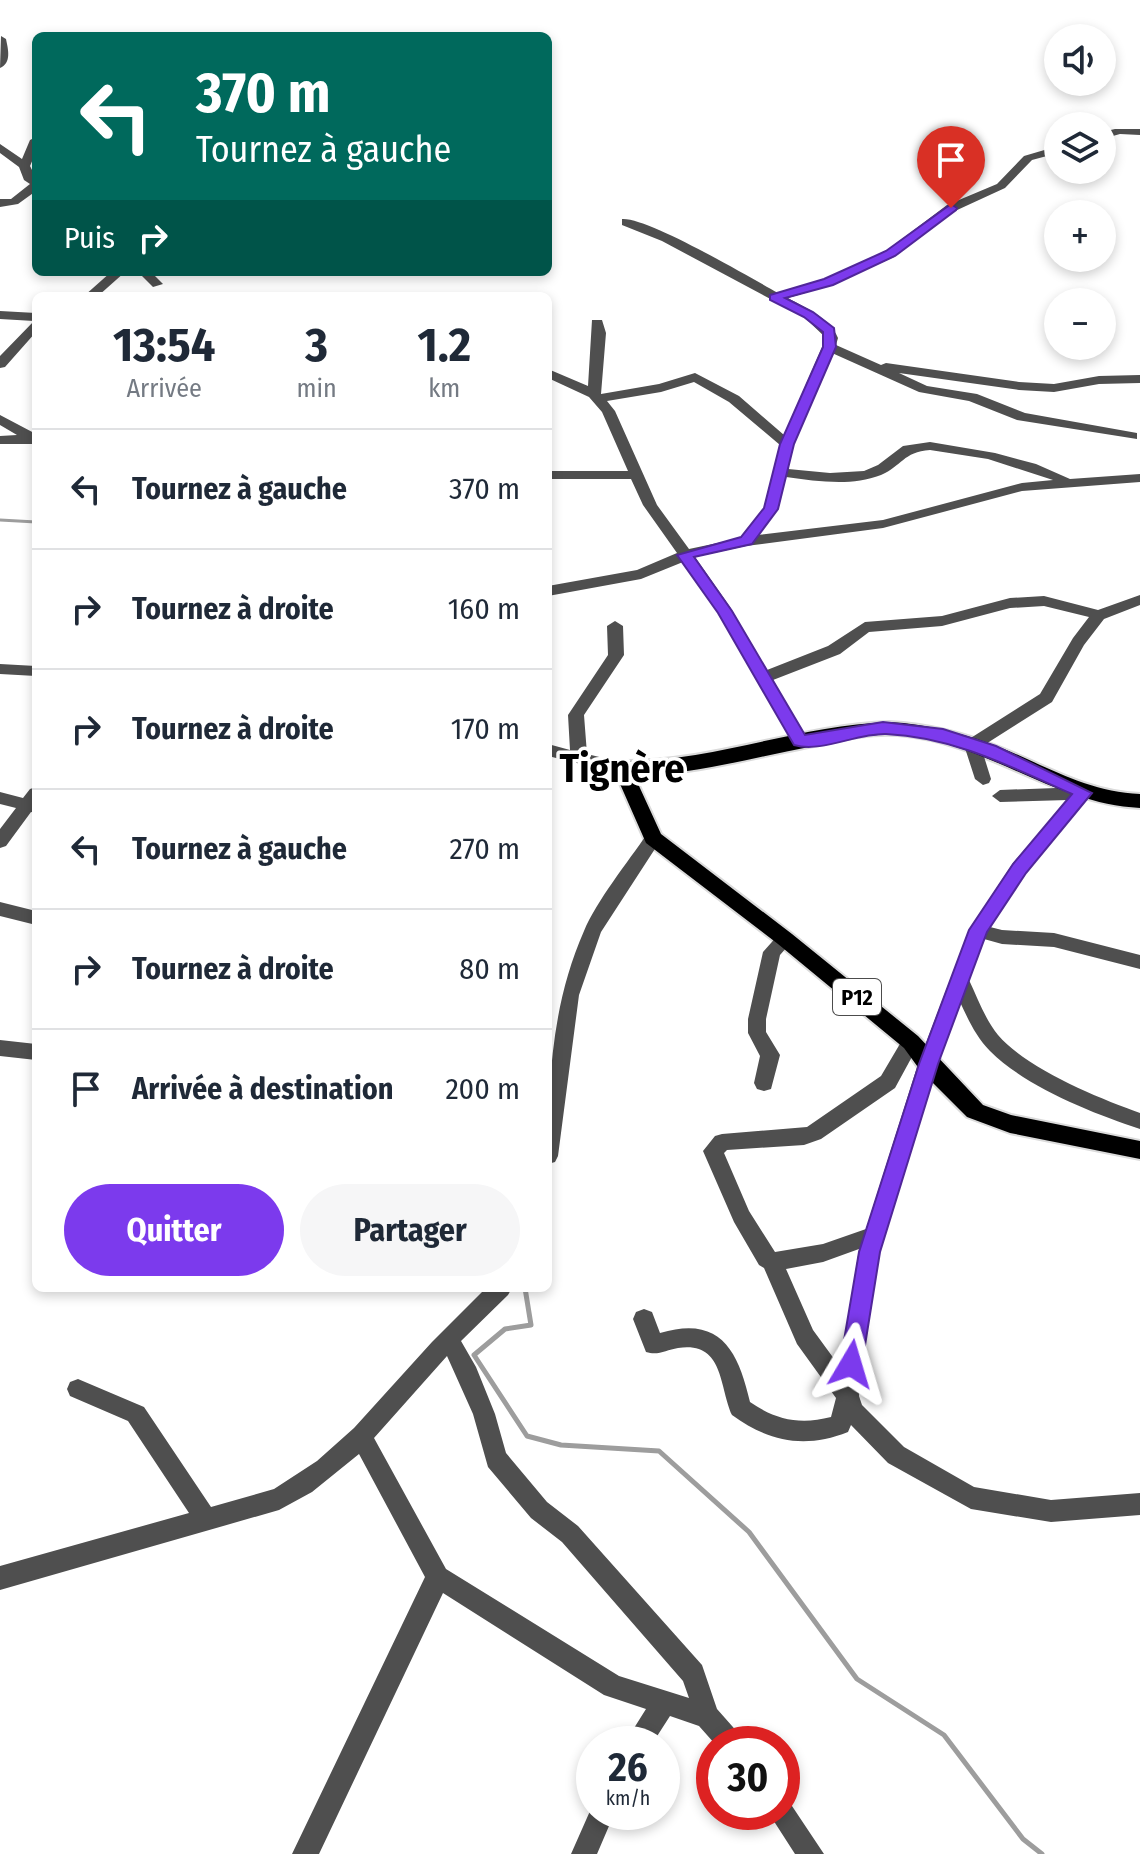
<!DOCTYPE html>
<html lang="fr">
<head>
<meta charset="utf-8">
<style>
  :root { --surface:#fff; --page:#f6f6f7; --text:#1f2937; --muted:#747a83; --line:#e0e1e3; --accent:#7c3aed }
  body { margin:0; font-family:"Fira Sans Condensed",sans-serif; background:var(--page); color:var(--text); height:100vh; display:flex; flex-direction:column; font-size:30px; white-space:nowrap }
  * { box-sizing:border-box; margin:0 }
  p { font-size:26px; color:var(--muted) }
  .icon { flex:none; width:44px; height:44px; fill:none; stroke:currentColor; stroke-width:2; stroke-linecap:round; stroke-linejoin:round }
  .map { position:relative; flex:1; overflow:hidden }
  .panel { position:absolute; left:32px; top:292px; width:520px; height:1000px; display:flex; flex-direction:column; background:var(--surface); border-radius:12px; box-shadow:0 4px 12px #0003 }
  .panel>* { flex:none }
  .top-card { position:absolute; left:32px; top:32px; width:520px; height:244px; border-radius:12px; box-shadow:0 4px 12px #0003; background:#00695c; color:#fff; overflow:hidden }
  .tools { position:absolute; left:1044px; top:24px; display:grid; gap:16px }
  .tools a { display:grid; place-items:center; width:72px; height:72px; border-radius:50%; background:var(--surface); box-shadow:0 4px 12px #0003; font-size:40px }
  .speed { position:absolute; left:576px; top:1726px; display:flex; gap:16px; font-size:40px; font-weight:700; text-align:center }
  .speed>* { display:grid; place-content:center; width:104px; height:104px; border-radius:50%; background:var(--surface); box-shadow:0 4px 12px #0003; line-height:1 }
  .speed small { font-size:20px; font-weight:400 }
  .speed .limit { border:12px solid #d22; background:#fff; color:#111 }
  .pin { position:absolute; display:grid; place-items:center; width:68px; height:68px; color:#fff; margin:-82px -34px; border-radius:50% 50% 50% 0; rotate:-45deg; box-shadow:0 0 8px #0007 }
  .pin .icon { rotate:45deg }
  .me { position:absolute; width:88px; margin:-44px; rotate:7deg; stroke-linejoin:round; filter:drop-shadow(0 0 6px #0008) }
  .turn { display:flex; align-items:center; gap:28px; height:168px; padding:0 32px; font-size:36px }
  .turn .icon { width:104px; height:104px; stroke-width:2.5 }
  .turn b { display:block; font-size:56px; line-height:68px }
  .then { display:flex; align-items:center; height:76px; padding:0 32px; background:#0003; gap:16px; font-size:30px }
  .eta { display:flex; justify-content:space-evenly; align-items:center; height:136px; text-align:center }
  .eta b { font-size:48px; font-weight:700; line-height:56px }
  .cta { display:flex; gap:16px; margin-top:auto; padding:16px 32px }
  .cta a { flex:1; height:92px; border-radius:48px; background:var(--accent); color:#fff; font-size:32px; font-weight:700; line-height:92px; text-align:center }
  .cta a+a { background:var(--page); color:var(--text) }
  ul { padding:0; list-style:none }
  li { display:flex; align-items:center; gap:24px; height:120px; padding:0 32px; border-top:2px solid var(--line) }
  li div { flex:1 }
  li b { display:block; font-size:30px }
  li em { font-style:normal }
  .map>svg:first-child { display:block }
</style>
</head>
<body>
<div class="map">
<svg width="1140" height="1854" viewBox="0 0 1140 1854">
  <rect width="100%" height="100%" fill="#fff"/>
  <g fill="none" stroke-linecap="round" stroke-linejoin="round">
    <path stroke="#9d9d9d" stroke-width="3" d="M0,520L36,522"/>
    <path stroke="#9d9d9d" stroke-width="5" d="M525,1288L531,1325L505,1329L474,1355L527,1436L561,1445L659,1451L749,1532L857,1679L944,1735L1023,1839L1042,1854"/>
    <g stroke="#dbdbdb" stroke-width="4">
      <path id="major" d="M889,722C928,724 968,734 1004,749C1050,768 1089,792 1140,794V808C1053,804 988,742 898,735C870,733 841,740 814,746C754,757 695,775 634,775L661,834L792,934L918,1036L983,1105L1011,1115L1140,1141V1159L1010,1133L967,1117L920,1070L904,1048L778,944L646,843L613,768L622,761C713,762 798,725 889,722Z"/>
    </g>
    <g fill="#4f4f4f" fill-rule="evenodd">
      <path d="M1,36L6,39C8,49 12,63 0,68Z"/>
      <path d="M1115,129H1140V135L1120,134L1102,139V132Z"/>
      <path d="M36,137V152L30,166L36,178V191L18,204L0,207V199H11L30,184L24,180L19,167L0,153V144L22,159L30,140Z"/>
      <path d="M1058,146V153L1032,160L1005,188L955,211L894,257L832,285L788,298C806,308 830,318 838,338L836,345L881,365L886,363L1019,382L1054,384L1099,376L1140,375V383L1099,384L1054,392L1019,390L899,373L927,386L977,394L1025,413L1137,433V439L1017,420L969,401L919,392L832,353L794,444L788,469L830,473L864,471L878,465L903,446L930,442L995,453L1036,464L1070,479L1140,474V482L1022,491L883,528L746,546L695,557L730,607L767,670L828,646L865,622L942,616L1010,598L1044,596L1098,610L1140,595V605L1104,619L1084,645L1052,702L981,747L991,779L989,783L983,785L975,779L964,745L966,741L1040,694L1073,638L1089,617L1044,606L1010,608L942,626L869,632L840,654L773,680L808,741L800,747L794,745L718,613L683,562L641,579L548,596V586L637,570L677,553L643,505L631,479H548V471H628L602,412L589,397L548,378V369L588,386L592,320H602L606,333L601,394L659,384L695,373L739,396L784,435L826,338L804,317L662,241L622,225V219C648,217 749,277 778,293L824,279L886,251L947,205L997,184L1024,156ZM694,382L729,402L780,445L764,508L741,538L689,549L657,505L615,411L607,401L661,392ZM930,450L988,459L1053,480L1022,483L883,520L758,535L778,509L786,477C817,481 850,487 881,475C902,466 903,452 930,450Z"/>
      <path d="M111,272H125L98,296H84Z"/>
      <path d="M138,272H151L163,284L153,287Z"/>
      <path d="M0,311L36,313V332L5,367L0,368V356L34,321L0,319Z"/>
      <path d="M0,415L36,434V444H0V436L17,435L0,425Z"/>
      <path d="M615,621L623,626L624,655L584,715L587,754L628,764L630,768L628,772L622,774L548,756V744L570,750L568,715L608,655L607,626Z"/>
      <path d="M0,664L36,666V676L0,674Z"/>
      <path d="M36,787V813L31,812L6,846L0,848V829L16,808L0,804V792L23,798L30,789Z"/>
      <path d="M1083,787L1091,793L1089,797L1025,873L990,927L1002,930L1054,933L1140,955V969L1054,947L1002,944L984,939L969,980C978,999 985,1019 998,1035C1027,1069 1098,1098 1140,1113V1129C1092,1113 1026,1087 990,1051C976,1037 968,1019 960,1002C930,1083 901,1167 880,1251C868,1299 863,1348 859,1396L862,1405L904,1447L974,1487L1051,1500L1140,1493V1515L1051,1522L971,1509L888,1463L851,1425L848,1432C805,1449 769,1442 732,1415C719,1386 724,1341 678,1348C666,1350 658,1356 646,1352L633,1319L636,1312L644,1309L652,1312L660,1333C720,1315 738,1350 750,1402C776,1420 800,1425 831,1417L836,1398L797,1344L764,1268L759,1265L734,1222L703,1151L715,1136L722,1134L807,1127L881,1076L904,1037H918L920,1042L895,1088L821,1139L804,1145L727,1150L724,1153L749,1211L775,1252L823,1244L866,1229L918,1064L969,930L1013,863L1068,800L1000,802L992,796L1000,790ZM859,1249L840,1367L813,1330L786,1269L823,1262Z"/>
      <path d="M653,832L662,838L601,932L579,995L558,1156L555,1162L548,1164C548,1084 551,1006 584,931C597,900 628,862 647,834Z"/>
      <path d="M0,902L36,911V925L0,916Z"/>
      <path d="M785,932L791,934L794,939L780,955L766,1019V1032L780,1055L771,1089L764,1091L757,1089L754,1083L760,1056L748,1033V1019L763,952L779,934Z"/>
      <path d="M0,1040L36,1044V1060L0,1056Z"/>
      <path d="M486,1288H512L508,1295L461,1341L476,1367L495,1414L506,1453L547,1502L578,1526L702,1665L717,1709L740,1735L744,1744H715L699,1726L670,1716L652,1744H624L646,1709L604,1695L443,1593L319,1854H292L425,1577L359,1454L312,1492L279,1510L0,1590V1566L189,1513L128,1421L70,1396L67,1389L70,1382L78,1379L144,1407L211,1507L274,1489L317,1461L354,1428L432,1342ZM447,1356L473,1414L488,1467L531,1518L562,1542L683,1681L689,1698L619,1676L446,1569L374,1438Z"/>
      <path d="M782,1800L790,1803L824,1854H795L768,1812H782Z"/>
      <path d="M594,1802V1812H615L597,1854H571Z"/>
    </g>
    <use href="#major" fill="#000" fill-rule="evenodd"/>
  </g>
  <path fill="#7c3aed" stroke="#51269a" stroke-width="2" d="M951,204L957,208L956,210L895,256L833,285L785,298L813,312L834,328L836,347L794,444L778,509L752,544L694,557L732,611L805,735L883,722L943,729L996,746L1092,793L1026,873L987,932L938,1064L880,1252L862,1364L859,1372L851,1375L843,1372L840,1364L859,1252L919,1064L969,930L1013,864L1072,794C1011,767 954,737 886,734C857,733 822,753 794,745L718,613L677,555L741,537L764,508L780,444L823,347V332L804,317L770,300V295L824,279L886,251Z"/>
  <g text-anchor="middle" stroke-width="7" stroke-linejoin="round" paint-order="stroke">
    <rect fill="#fff" stroke="#4c4c4c" stroke-width="2" x="833" y="979" width="48" height="36" rx="6"/>
    <g font-size="22" font-weight="bold" fill="#000">
      <text x="857" y="1005">P12</text>
    </g>
    <g font-size="40" font-weight="bold" fill="#000" stroke="#fff">
      <text x="622" y="782">Tignère</text>
    </g>
  </g>
</svg>
<div class="tools">
<a><svg class="icon" aria-label="sound" viewBox="0 0 24 24"><path d="M4 9h4l5-4v14l-5-4H4zM17 9q2 3 0 6"/></svg></a>
<a><svg class="icon" aria-label="layers" viewBox="0 0 24 24"><path d="M12 4l9 5-9 5-9-5zM3 14l9 5 9-5"/></svg></a>
<a>+</a>
<a>−</a>
</div>
<div class="speed"><div>26<small>km/h</small></div><div class="limit">30</div></div>
<div class="pin" style="left:951px;top:208px;background:#d93025"><svg class="icon" aria-label="arrive" viewBox="0 0 24 24"><path d="M6 21V4h12l-3 4 3 4H6"/></svg></div>
<svg class="me" style="left:851px;top:1364px" viewBox="-20 -20 40 40"><path d="M0-17L14 15 0 8-14 15z" fill="#7c3aed" stroke="#fff" stroke-width="4"/></svg>
<div class="top-card">
<div class="turn"><svg class="icon" aria-label="left" viewBox="0 0 24 24"><path d="M17 20v-9H6M10 6l-5 5 5 5"/></svg><div><b>370 m</b>Tournez à gauche</div></div>
<div class="then">Puis<svg class="icon" aria-label="right" viewBox="0 0 24 24"><path d="M7 20v-9h11M14 6l5 5-5 5"/></svg></div>
</div>
<section class="panel">
<div class="eta">
<div><b>13:54</b><p>Arrivée</p></div>
<div><b>3</b><p>min</p></div>
<div><b>1.2</b><p>km</p></div>
</div>
<ul>
<li><svg class="icon" aria-label="left" viewBox="0 0 24 24"><path d="M17 20v-9H6M10 6l-5 5 5 5"/></svg><div><b>Tournez à gauche</b></div><em>370 m</em></li>
<li><svg class="icon" aria-label="right" viewBox="0 0 24 24"><path d="M7 20v-9h11M14 6l5 5-5 5"/></svg><div><b>Tournez à droite</b></div><em>160 m</em></li>
<li><svg class="icon" aria-label="right" viewBox="0 0 24 24"><path d="M7 20v-9h11M14 6l5 5-5 5"/></svg><div><b>Tournez à droite</b></div><em>170 m</em></li>
<li><svg class="icon" aria-label="left" viewBox="0 0 24 24"><path d="M17 20v-9H6M10 6l-5 5 5 5"/></svg><div><b>Tournez à gauche</b></div><em>270 m</em></li>
<li><svg class="icon" aria-label="right" viewBox="0 0 24 24"><path d="M7 20v-9h11M14 6l5 5-5 5"/></svg><div><b>Tournez à droite</b></div><em>80 m</em></li>
<li><svg class="icon" aria-label="arrive" viewBox="0 0 24 24"><path d="M6 21V4h12l-3 4 3 4H6"/></svg><div><b>Arrivée à destination</b></div><em>200 m</em></li>
</ul>
<div class="cta"><a>Quitter</a><a>Partager</a></div>
</section>
</div>
</body>
</html>
